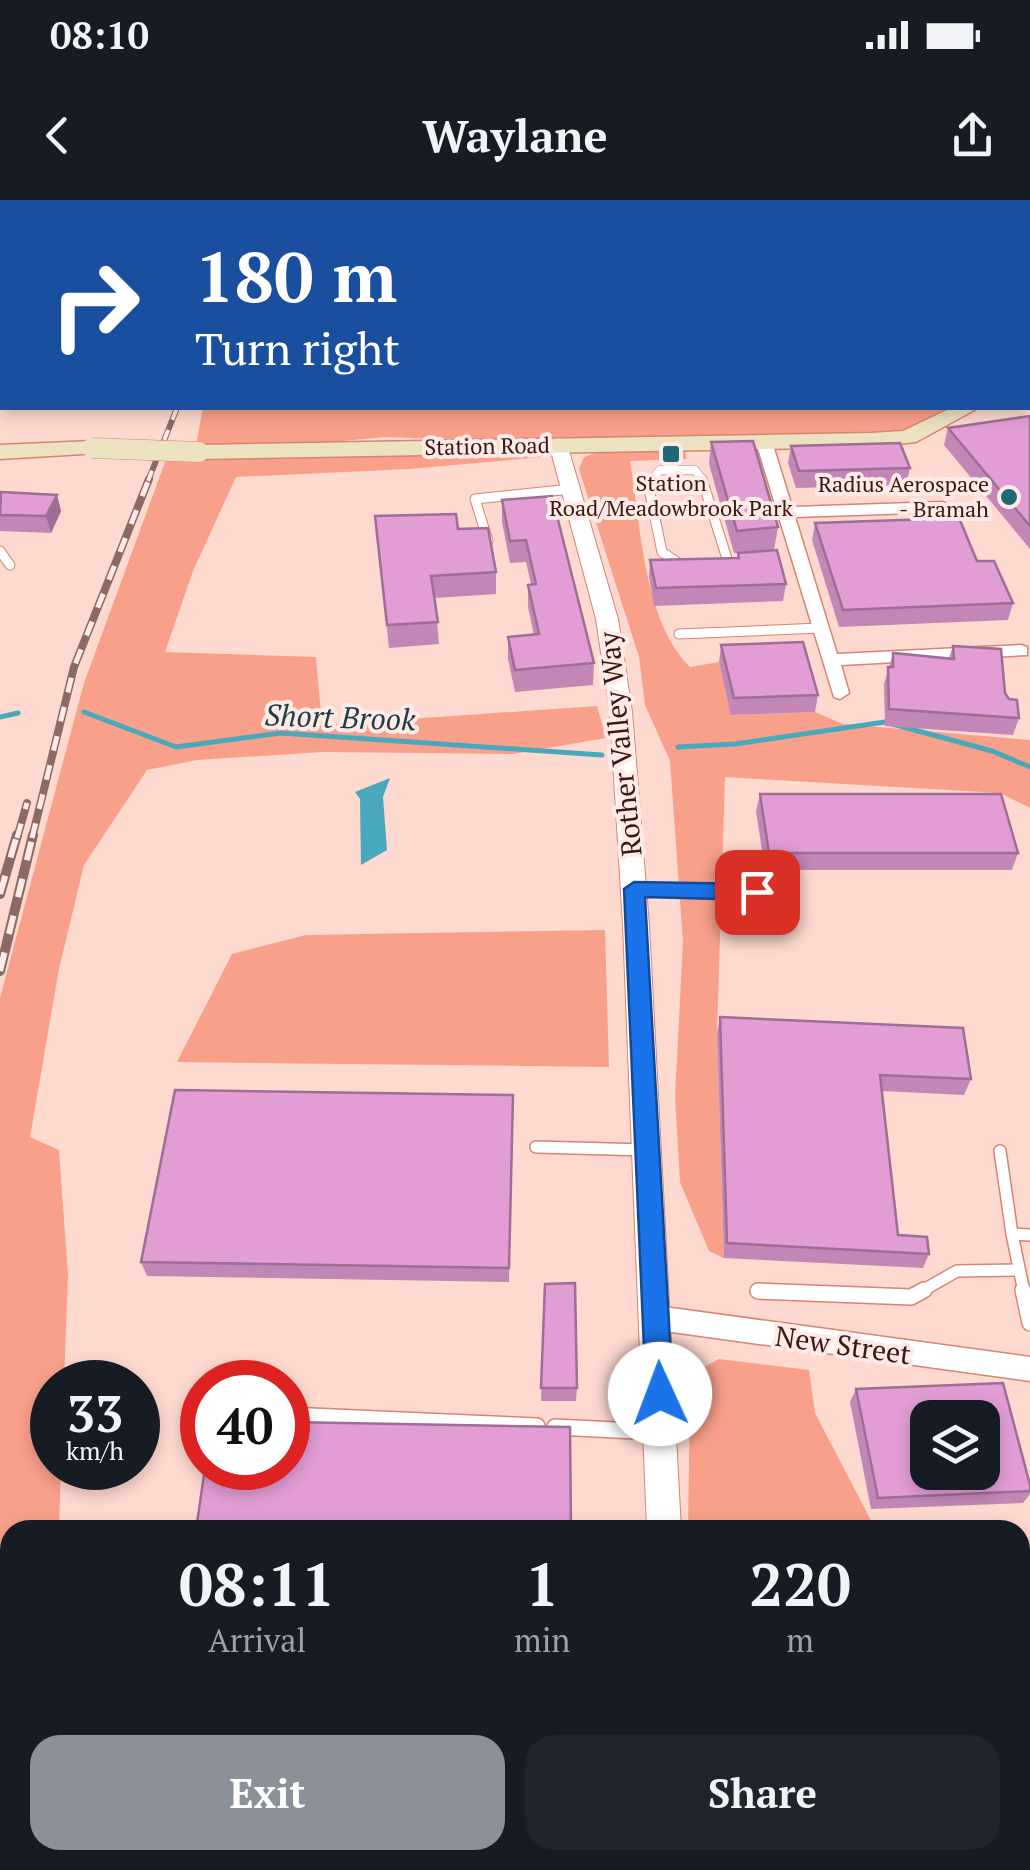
<!DOCTYPE html>
<html lang="en">
<head>
<meta charset="utf-8">
<style>
  :root { --surface:#171b24; --page:#20242c; --text:#f1f3f6; --muted:#9ea1a6; --accent:#8c9099 }
  body { margin:0; font-family:"PT Serif",serif; background:var(--page); color:var(--text); height:100vh; display:flex; flex-direction:column; font-size:38px; white-space:nowrap }
  * { box-sizing:border-box; margin:0 }
  p { font-size:32px; color:var(--muted) }
  .icon { flex:none; width:55px; height:55px; fill:none; stroke:currentColor; stroke-width:2; stroke-linecap:round; stroke-linejoin:round }
  .map { position:relative; flex:1; overflow:hidden }
  .details { position:absolute; left:0px; top:1320px; width:1030px; height:350px; display:flex; flex-direction:column; background:var(--surface); border-radius:30px 30px 0 0; box-shadow:0 5px 15px #0003 }
  .details>* { flex:none }
  .guide { position:absolute; left:0px; top:0px; width:1030px; height:210px; box-shadow:0 5px 15px #0003; background:#1a4fa0; color:#fff; overflow:hidden }
  .fabs { position:absolute; left:910px; top:1200px; display:grid; gap:20px }
  .fabs a { display:grid; place-items:center; width:90px; height:90px; border-radius:20px; background:var(--surface); box-shadow:0 5px 15px #0003; font-size:50px }
  .speed { position:absolute; left:30px; top:1160px; display:flex; gap:20px; font-size:50px; font-weight:700; text-align:center }
  .speed>* { display:grid; place-content:center; width:130px; height:130px; border-radius:50%; background:var(--surface); box-shadow:0 5px 15px #0003; line-height:1 }
  .speed small { font-size:25px; font-weight:400 }
  .speed .limit { border:15px solid #d22; background:#fff; color:#111 }
  .pin { position:absolute; display:grid; place-items:center; width:85px; height:85px; color:#fff; margin:-42px; border-radius:20px; box-shadow:0 5px 15px #0006 }
  .me { position:absolute; width:110px; margin:-55px; rotate:358deg; stroke-linejoin:round; filter:drop-shadow(0 0 8px #0008) }
  .turn { display:flex; align-items:center; gap:35px; height:210px; padding:0 30px; font-size:45px }
  .turn .icon { width:130px; height:130px; stroke-width:2.5 }
  .turn b { display:block; font-size:70px; line-height:85px }
  .eta { display:flex; justify-content:space-evenly; align-items:center; height:170px; text-align:center }
  .eta b { font-size:60px; font-weight:800; line-height:70px }
  .cta { display:flex; gap:20px; margin-top:auto; padding:20px 30px }
  .cta a { flex:1; height:115px; border-radius:30px; background:var(--accent); color:#fff; font-size:40px; font-weight:800; line-height:115px; text-align:center }
  .cta a+a { background:var(--page); color:var(--text) }
  .status { display:flex; justify-content:space-between; align-items:center; height:70px; padding:0 50px; background:var(--surface); direction:ltr }
  .status svg { height:28px; fill:currentColor }
  header { display:flex; justify-content:space-between; align-items:center; height:130px; padding:0 30px; background:var(--surface); font-size:45px; font-weight:800 }
  .map>svg:first-child { display:block }
</style>
</head>
<body>
<div class="status"><b>08:10</b><svg viewBox="0 0 49 12"><path d="M0 12V9h3v3zM5 12V6h3v6zM10 12V3h3v9zM15 12V0h3v12zM26 1h20v11H26zM47 4h2v5h-2z"/></svg></div>
<header><svg class="icon" aria-label="back" viewBox="0 0 24 24"><path d="M15 5l-7 7 7 7"/></svg>Waylane<svg class="icon" aria-label="share" viewBox="0 0 24 24"><path d="M12 15V3M7 8l5-5 5 5M5 13v7h14v-7"/></svg></header>
<div class="map">
<svg width="1030" height="1670" viewBox="0 0 1030 1670">
  <rect width="100%" height="100%" fill="#fed9d0"/>
  <g fill="#f9a08b">
    <path d="M299,0H1030V176L1028,2Z"/>
    <path d="M203,208H967L908,237L558,244L386,237L221,252L524,251L542,257L409,269L236,277L193,371L165,452L316,457L322,525L597,506L606,538L513,554L323,552L197,560L147,570L84,665L59,769L30,937L59,950L68,1075L64,1182H52V1268H61L59,1330H10V1660H47V1670H0V798L84,483L168,254L196,245Z"/>
    <path d="M605,250L685,252L687,259L630,261C641,325 643,421 690,467L719,462L732,515L815,512L843,524L1030,540V608L1000,593L725,577L717,833L724,1058L709,1051L680,982L675,897L683,742L670,561L645,505L639,457L579,269L584,257Z"/>
    <path d="M605,730L609,867L177,862L232,754L306,735Z"/>
    <path d="M719,1159L809,1170L815,1213L876,1330H688L690,1194L697,1171Z"/>
    <path d="M1020,1485L1030,1496V1670H1023L1016,1660H1020Z"/>
  </g>
  <path fill="#4aa8bc" d="M390,578L383,597L387,650L361,665L360,599L355,592Z"/>
  <g fill="none" stroke-linecap="round" stroke-linejoin="round">
    <g stroke="#4aa8bc" stroke-width="5">
      <path d="M84,512L176,547L281,533L602,555"/>
      <path d="M0,517L18,513"/>
      <path d="M678,547L735,544L885,522L992,551L1030,567"/>
    </g>
    <path fill="#4aa8bc" fill-rule="evenodd" d="M2,107V122L0,123V108Z"/>
    <g stroke="#d88471" stroke-width="9">
      <path id="service-far3" d="M650,281L660,270H695L703,281"/>
    </g>
    <g stroke="#d88471" stroke-width="11">
      <g id="service-far2">
        <path d="M653,279L648,284L662,352L680,364"/>
        <path d="M702,279L728,362"/>
        <path d="M488,341L475,299L571,289"/>
        <path d="M0,351L10,365"/>
        <path d="M679,434L820,428"/>
      </g>
    </g>
    <g stroke="#d88471" stroke-width="14">
      <g id="service-far1">
        <path d="M634,689L757,692"/>
        <path d="M536,947L646,950"/>
        <path d="M1000,951L1012,1034"/>
        <path d="M758,1091L788,1092"/>
        <path d="M920,1092L957,1071L1019,1070"/>
        <path d="M1024,1092L1012,1034L1030,1035"/>
      </g>
    </g>
    <g stroke="#d88471" stroke-width="18">
      <g id="service">
        <path d="M1023,1090L1030,1123"/>
        <path d="M758,1091L911,1097L924,1090"/>
        <path d="M288,1215L537,1226"/>
        <path d="M555,1227L657,1232"/>
        <path d="M432,1660V1670"/>
        <path d="M504,1660L505,1670"/>
        <path d="M570,1660L571,1670"/>
        <path d="M188,1670L189,1660"/>
      </g>
    </g>
    <g stroke="#d88471" stroke-width="3">
      <g id="minor">
        <path d="M759,239L772,242L792,307L943,302L951,307L943,312L795,317L837,454L1021,445L1027,447V455L841,465L849,493L840,499L834,497L756,242Z"/>
        <path d="M657,1106L1030,1157V1181L657,1130L648,1126L644,1118L648,1110Z"/>
      </g>
    </g>
    <g stroke="#d88471" stroke-width="2">
      <g id="tertiary">
        <path d="M558,238L567,244L618,419L632,512L649,725L681,1330H647L623,725L610,512L596,419L549,244Z"/>
        <path d="M656,1660H696L697,1670H657Z"/>
      </g>
    </g>
    <g stroke="#d88471" stroke-width="3">
      <g id="secondary">
        <path d="M951,208H978L916,242L871,247L199,259L188,252L199,245L871,233L903,231Z"/>
        <path d="M92,241L100,243L103,248L100,253L0,259V245Z"/>
      </g>
    </g>
    <use href="#service-far3" stroke="#fff" stroke-width="8"/>
    <use href="#service-far2" stroke="#fff" stroke-width="9"/>
    <use href="#service-far1" stroke="#fff" stroke-width="11"/>
    <use href="#service" stroke="#fff" stroke-width="15"/>
    <use href="#minor" fill="#fff" fill-rule="evenodd"/>
    <use href="#tertiary" fill="#fff" fill-rule="evenodd"/>
    <use href="#secondary" fill="#ebe2c2" fill-rule="evenodd"/>
    <g stroke="#8c6961" stroke-width="6">
      <path id="rail-far2" d="M148,281L177,208"/>
    </g>
    <g stroke="#8c6961" stroke-width="8">
      <g id="rail-far1">
        <path d="M17,638L27,603"/>
        <path d="M32,638L74,467L149,279"/>
      </g>
    </g>
    <g stroke="#8c6961" stroke-width="10">
      <g id="rail">
        <path d="M0,694L17,635"/>
        <path d="M0,771L33,635"/>
      </g>
    </g>
    <use href="#rail-far2" stroke="#feebe7" stroke-width="4" stroke-dasharray="11" stroke-linecap="butt"/>
    <use href="#rail-far1" stroke="#feebe7" stroke-width="5" stroke-dasharray="15" stroke-linecap="butt"/>
    <use href="#rail" stroke="#feebe7" stroke-width="6" stroke-dasharray="19" stroke-linecap="butt"/>
    <g stroke="#d88471" stroke-width="21" stroke-linecap="butt">
      <path id="secondary-bridge" d="M92,248L199,252"/>
    </g>
    <use href="#secondary-bridge" stroke="#ebe2c2" stroke-width="20"/>
  </g>
  <g fill="#c287b6">
    <path d="M1030,216V349L944,245L948,228Z"/>
    <path d="M711,242L778,327L774,350L786,384L783,401L654,406L649,377L650,360L737,358L738,353H734L709,264Z"/>
    <path d="M791,246L910,268L906,285L796,288L788,263Z"/>
    <path d="M0,295H57L61,311L51,333L0,331Z"/>
    <path d="M552,296L594,463L593,485L515,492L508,459V437L534,435L528,407V385L531,384L526,362L510,363L502,322V300Z"/>
    <path d="M815,323L977,361L1013,403L1008,420L839,427L812,340Z"/>
    <path d="M458,329L496,372V394L435,398L439,444L389,448L377,338Z"/>
    <path d="M721,445L818,495L815,512L731,515L719,462Z"/>
    <path d="M953,446L1005,493L1019,518L1013,535L885,526L884,484L893,453L949,458Z"/>
    <path d="M760,594L1018,653L1012,670H765L756,611Z"/>
    <path d="M720,817L971,879L964,895L882,891L898,1035L929,1054L923,1068L724,1058L717,833Z"/>
    <path d="M513,895L509,1082L147,1076L141,1062Z"/>
    <path d="M545,1084L577,1188L576,1201H541Z"/>
    <path d="M856,1189L1030,1285V1294L1023,1303L871,1309L850,1202Z"/>
    <path d="M869,1660H954L1004,1670H867V1662Z"/>
  </g>
  <g fill="#9e6e94">
    <path d="M45,0H60L58,2H43Z"/>
    <path d="M0,42L2,51V59L0,63Z"/>
    <path d="M57,295L61,311L51,333L46,316Z"/>
  </g>
  <g fill="#e19dd4" stroke="#9e6e94" stroke-width="2.5" fill-rule="evenodd">
    <path d="M0,0H45L43,2H2V42H0Z"/>
    <path d="M1030,216V326L948,228Z"/>
    <path d="M753,241L778,327L737,331L711,242Z"/>
    <path d="M900,243L910,268L799,271L791,246Z"/>
    <path d="M1,292L57,295L46,316L0,315Z"/>
    <path d="M552,296L594,463L515,470L508,437L539,434L528,385L536,384L526,340L510,341L502,300Z"/>
    <path d="M456,314L458,329L488,328L496,372L431,376L438,422L387,425L375,316Z"/>
    <path d="M959,318L977,361H994L1013,403L843,410L815,323Z"/>
    <path d="M777,350L786,384L656,388L650,360L739,358L738,353Z"/>
    <path d="M803,442L818,495L734,498L721,445Z"/>
    <path d="M953,446L1001,449L1005,493L1009,499L1017,500L1019,518L889,509L888,467H893V453L954,459Z"/>
    <path d="M760,594H1001L1018,653H769Z"/>
    <path d="M720,817L963,828L971,879L880,875L898,1035L927,1037L929,1054L727,1043Z"/>
    <path d="M175,890L513,895L509,1068L141,1062Z"/>
    <path d="M575,1083L577,1188H541L545,1084Z"/>
    <path d="M1003,1183L1030,1285V1291L878,1298L856,1189ZM928,1218H982V1272H928Z"/>
    <path d="M288,1222L570,1227L571,1330H196L205,1268H288Z"/>
    <path d="M874,1660H954L1003,1663L1004,1670H875Z"/>
  </g>
  <path fill="#1a73e8" stroke="#114b97" stroke-width="2.5" d="M634,682L757,684L768,692L757,700L645,697L673,1194L669,1203L660,1207L650,1203L646,1194L624,689Z"/>
  <g fill="#216876" stroke="#feebe7" stroke-width="4">
    <rect x="661" y="244" width="20" height="20" rx="5"/>
    <circle cx="1009" cy="297" r="10"/>
  </g>
  <g text-anchor="middle" stroke-width="8" stroke-linejoin="round" paint-order="stroke">
    <g font-size="22" fill="#3a1912" stroke="#feebe7">
      <text transform="translate(487 246) rotate(-1)" y="8">Station Road</text>
    </g>
    <g font-size="22" fill="#3a1912" stroke="#feebe7">
      <text x="671" y="291">Station<tspan x="671" dy="25">Road/Meadowbrook Park</tspan></text>
      <text x="989" y="292" text-anchor="end">Radius Aerospace<tspan x="989" dy="25">- Bramah</tspan></text>
    </g>
    <g font-size="28" fill="#3a1912" stroke="#feebe7">
      <text transform="translate(620 544) rotate(-96)" y="10">Rother Valley Way</text>
      <text transform="translate(843 1145) rotate(8)" y="10">New Street</text>
    </g>
    <g font-size="30" font-style="italic" fill="#213e44" stroke="#feebe7">
      <text transform="translate(340 518) rotate(2)" y="10">Short Brook</text>
    </g>
  </g>
</svg>
<div class="fabs">
<a><svg class="icon" aria-label="layers" viewBox="0 0 24 24"><path d="M12 4l9 5-9 5-9-5zM3 14l9 5 9-5"/></svg></a>
</div>
<div class="speed"><div>33<small>km/h</small></div><div class="limit">40</div></div>
<div class="pin" style="left:757px;top:692px;background:#d93025"><svg class="icon" aria-label="arrive" viewBox="0 0 24 24"><path d="M6 21V4h12l-3 4 3 4H6"/></svg></div>
<svg class="me" style="left:660px;top:1194px" viewBox="-20 -20 40 40"><circle r="19" fill="#fff"/><path d="M0-13L10 11 0 6-10 11z" fill="#1a73e8"/></svg>
<div class="guide">
<div class="turn"><svg class="icon" aria-label="right" viewBox="0 0 24 24"><path d="M7 20v-9h11M14 6l5 5-5 5"/></svg><div><b>180 m</b>Turn right</div></div>
</div>
<section class="details">
<div class="eta">
<div><b>08:11</b><p>Arrival</p></div>
<div><b>1</b><p>min</p></div>
<div><b>220</b><p>m</p></div>
</div>
<div class="cta"><a>Exit</a><a>Share</a></div>
</section>
</div>
</body>
</html>
